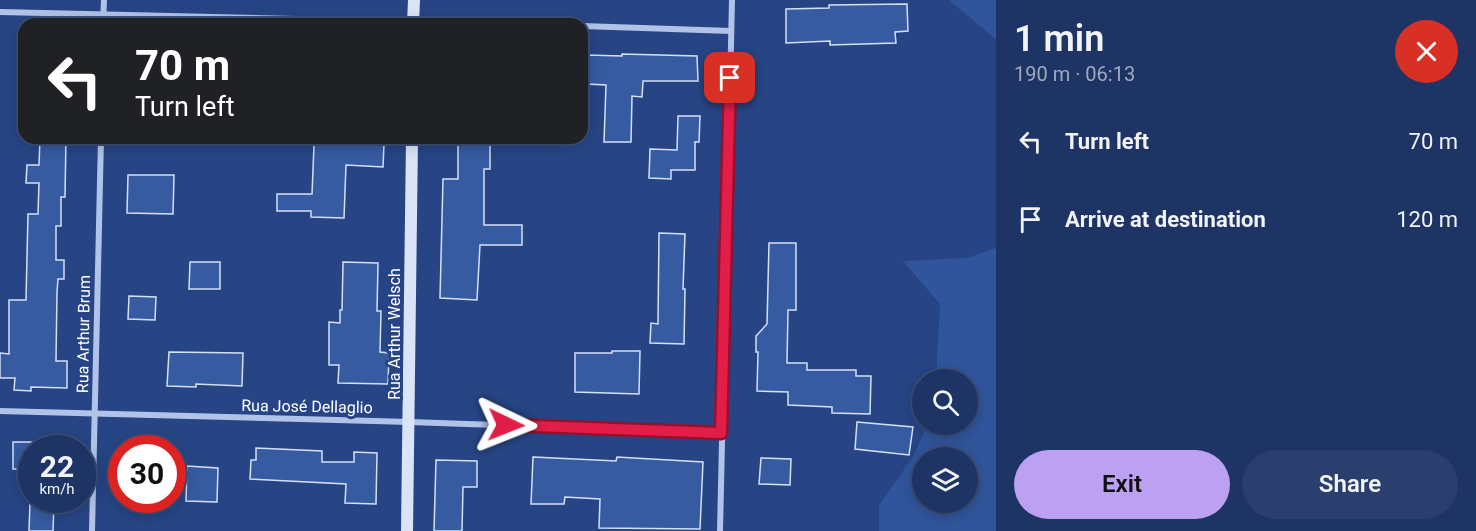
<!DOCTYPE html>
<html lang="en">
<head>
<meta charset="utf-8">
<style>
  :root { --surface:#1d3464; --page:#2a3f6d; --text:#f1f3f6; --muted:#a0aabf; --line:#3b4f78; --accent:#bca0f2 }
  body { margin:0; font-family:Roboto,sans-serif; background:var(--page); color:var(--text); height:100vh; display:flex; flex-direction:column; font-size:22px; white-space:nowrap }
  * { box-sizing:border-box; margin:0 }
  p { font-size:20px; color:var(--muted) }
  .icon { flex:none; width:33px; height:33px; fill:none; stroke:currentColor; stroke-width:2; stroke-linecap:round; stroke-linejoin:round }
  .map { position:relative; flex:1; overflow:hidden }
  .details { display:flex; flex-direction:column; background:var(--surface); width:480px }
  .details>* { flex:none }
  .hud { position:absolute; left:18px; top:18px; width:570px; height:126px; border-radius:18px; box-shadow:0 3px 15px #0003,0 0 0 2px var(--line); background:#202124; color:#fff; overflow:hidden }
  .buttons { position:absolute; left:912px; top:369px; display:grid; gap:12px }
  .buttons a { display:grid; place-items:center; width:66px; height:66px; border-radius:50%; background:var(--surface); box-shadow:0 3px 15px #0003,0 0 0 2px var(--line); font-size:30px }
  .speed { position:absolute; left:18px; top:435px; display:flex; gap:12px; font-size:30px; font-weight:700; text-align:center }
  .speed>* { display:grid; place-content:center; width:78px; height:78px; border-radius:50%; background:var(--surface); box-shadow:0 3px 15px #0003,0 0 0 2px var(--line); line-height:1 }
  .speed small { font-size:15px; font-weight:400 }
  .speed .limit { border:9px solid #d22; background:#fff; color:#111 }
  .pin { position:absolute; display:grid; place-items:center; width:51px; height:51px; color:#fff; margin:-26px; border-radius:12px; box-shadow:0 3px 9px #0006 }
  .me { position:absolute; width:66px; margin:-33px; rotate:92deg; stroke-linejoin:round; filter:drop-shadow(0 0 4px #0008) }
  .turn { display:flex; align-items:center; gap:21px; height:126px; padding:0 18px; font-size:27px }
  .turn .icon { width:78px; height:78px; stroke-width:2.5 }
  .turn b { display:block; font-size:42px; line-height:51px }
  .round { display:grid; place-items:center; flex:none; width:63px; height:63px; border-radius:32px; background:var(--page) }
  .overview { display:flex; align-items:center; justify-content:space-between; height:102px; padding:0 18px }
  h1 { font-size:36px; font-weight:600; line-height:45px }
  .cta { display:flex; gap:12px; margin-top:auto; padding:12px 18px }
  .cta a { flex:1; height:69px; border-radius:36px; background:var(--accent); color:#111; font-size:24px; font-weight:600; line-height:69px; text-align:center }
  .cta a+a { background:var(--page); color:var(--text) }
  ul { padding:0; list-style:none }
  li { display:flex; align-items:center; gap:18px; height:78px; padding:0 18px }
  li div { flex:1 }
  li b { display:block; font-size:22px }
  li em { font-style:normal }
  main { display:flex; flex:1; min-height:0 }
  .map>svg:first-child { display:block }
</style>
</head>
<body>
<main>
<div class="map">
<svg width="996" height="531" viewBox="0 0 996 531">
  <rect width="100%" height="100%" fill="#274585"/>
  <g fill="#31559c" fill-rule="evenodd">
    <path d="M950,0H996V39L950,1Z"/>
    <path d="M996,248V531H879V505L913,457L927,425L968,424V380L936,379L940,304L903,261L967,258ZM922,458H968V502H922Z"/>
  </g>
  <g fill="#375ba1" stroke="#d5e0f6" stroke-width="1.5">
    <path d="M907,4L908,31L895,32L896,43L830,45V41L786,43V9L829,8V5Z"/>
    <path d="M622,54L697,56L698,81H643L642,97L632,96L631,142H604L606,85L587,84L588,55L622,56Z"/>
    <path d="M678,116H700L699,142H695V170H671V179L649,178L650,149L677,150Z"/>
    <path d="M40,138H66L65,197H61V226H56V260H64V279H58L57,292L56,361H67V388L31,387V391L14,390L15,378H0V353L9,354V300H26L28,214H38L39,183H26L27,165H39Z"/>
    <path d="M458,140L490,141V169H484V225H522V245H480L477,300L440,298L443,179H458Z"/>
    <path d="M355,143L384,144L383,167L346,165L344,218L311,217V211H277V194H312L314,145H355Z"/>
    <path d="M128,175H174L173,214L127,213Z"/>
    <path d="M659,233L685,234L683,289H685L684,344L650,343L651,323L658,324Z"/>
    <path d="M769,243H796V310H788L787,363H807V370H856V376H871L870,414L832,413V407L788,405V392L757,391L758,352H756V336L767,324Z"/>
    <path d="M190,262H220V289H189Z"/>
    <path d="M343,262L378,263L377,311H381L380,352L389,353L388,384L338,383L339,365H329V322L340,323V310H342Z"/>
    <path d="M129,296L156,297L155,320L128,319Z"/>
    <path d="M612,351H640L639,394L575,392V353H612Z"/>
    <path d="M169,352L243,353L242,386L196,384V387L167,386Z"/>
    <path d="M857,422L913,427L909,455L855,449Z"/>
    <rect x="13" y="442" width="19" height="27"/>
    <path d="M256,448L322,451V462H354V452L377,453L376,504L345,503L346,484L250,479L251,460H256Z"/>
    <path d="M533,457L616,461L617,457L703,462L700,529L599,528L600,499L565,497L564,504H531Z"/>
    <path d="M761,458L791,459L790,485L759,484Z"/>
    <path d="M436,460L477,461V487H463L462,531H434Z"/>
    <path d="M187,466L218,468L217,502L186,501Z"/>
    <path d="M30,502L54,503L53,531H29Z"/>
  </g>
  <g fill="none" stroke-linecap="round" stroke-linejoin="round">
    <g stroke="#b1c4e8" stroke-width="6">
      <path d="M0,12L514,24"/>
      <path d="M103,24L104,0"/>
      <path d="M582,26L731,31"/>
      <path d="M0,411L410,422L721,433"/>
      <path d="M92,531L101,138"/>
      <path d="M720,531L732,0"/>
    </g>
    <g stroke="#dbe4f7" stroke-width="12">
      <path d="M413,24L414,0"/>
      <path d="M407,531L412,138"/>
    </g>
  </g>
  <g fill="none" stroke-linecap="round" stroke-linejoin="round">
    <g stroke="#92132f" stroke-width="15">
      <path id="route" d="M506,425L721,433L730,78"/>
    </g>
    <use href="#route" stroke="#e11d48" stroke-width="10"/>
  </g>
  <g text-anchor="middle" stroke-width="6" stroke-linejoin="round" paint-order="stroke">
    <g font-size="16" fill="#fff" stroke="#274585">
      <text transform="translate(83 334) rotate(-89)" y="6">Rua Arthur Brum</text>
      <text transform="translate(394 334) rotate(-90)" y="6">Rua Arthur Welsch</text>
      <text transform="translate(307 406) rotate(1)" y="6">Rua José Dellaglio</text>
    </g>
  </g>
</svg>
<div class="buttons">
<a><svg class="icon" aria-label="search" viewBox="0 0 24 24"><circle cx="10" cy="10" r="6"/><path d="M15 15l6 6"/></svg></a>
<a><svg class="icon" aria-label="layers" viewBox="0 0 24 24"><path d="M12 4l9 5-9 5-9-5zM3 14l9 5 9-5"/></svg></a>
</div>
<div class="speed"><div>22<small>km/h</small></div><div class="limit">30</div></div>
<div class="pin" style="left:730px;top:78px;background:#d93025"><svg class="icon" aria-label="arrive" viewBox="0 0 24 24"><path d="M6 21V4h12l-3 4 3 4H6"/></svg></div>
<svg class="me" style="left:506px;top:425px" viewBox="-20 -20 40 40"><path d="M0-17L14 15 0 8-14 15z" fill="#e11d48" stroke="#fff" stroke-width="4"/></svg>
<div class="hud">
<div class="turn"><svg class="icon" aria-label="left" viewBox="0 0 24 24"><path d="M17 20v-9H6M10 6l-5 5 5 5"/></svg><div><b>70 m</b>Turn left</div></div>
</div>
</div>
<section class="details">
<div class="overview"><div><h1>1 min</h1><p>190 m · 06:13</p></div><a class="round" style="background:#d93025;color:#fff"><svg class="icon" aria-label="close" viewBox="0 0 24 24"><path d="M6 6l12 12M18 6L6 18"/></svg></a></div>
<ul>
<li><svg class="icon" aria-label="left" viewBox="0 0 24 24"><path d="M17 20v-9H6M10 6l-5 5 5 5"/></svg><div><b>Turn left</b></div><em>70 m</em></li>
<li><svg class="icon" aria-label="arrive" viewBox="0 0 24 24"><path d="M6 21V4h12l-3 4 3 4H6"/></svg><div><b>Arrive at destination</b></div><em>120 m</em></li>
</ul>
<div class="cta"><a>Exit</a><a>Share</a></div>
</section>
</main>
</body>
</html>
